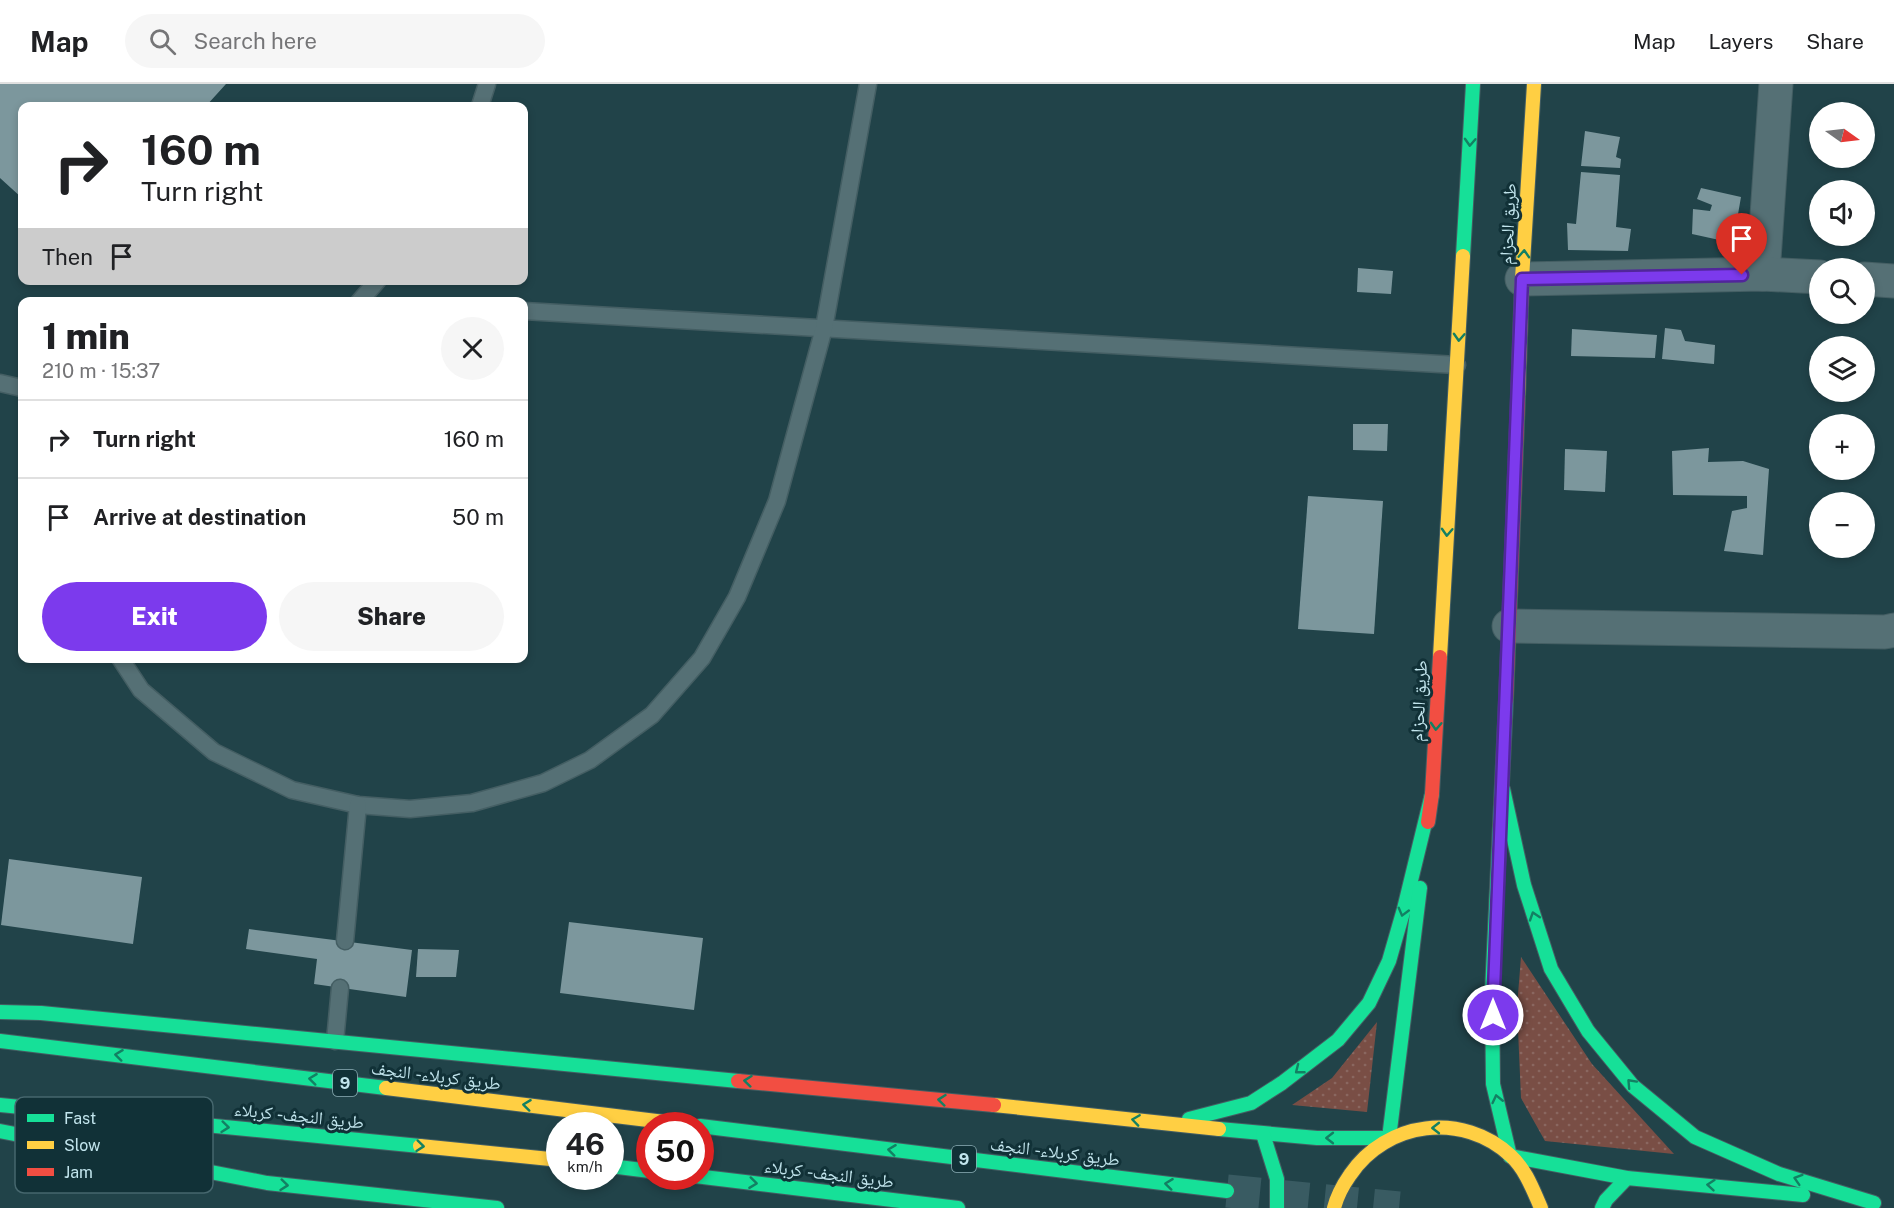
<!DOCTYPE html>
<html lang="en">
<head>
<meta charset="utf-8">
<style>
  :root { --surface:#fff; --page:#f6f6f6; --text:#202124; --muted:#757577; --line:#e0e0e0; --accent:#7c3aed }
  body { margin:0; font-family:"Public Sans","Noto Naskh Arabic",sans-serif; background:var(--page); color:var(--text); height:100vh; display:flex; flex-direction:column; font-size:22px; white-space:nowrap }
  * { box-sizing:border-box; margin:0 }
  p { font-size:20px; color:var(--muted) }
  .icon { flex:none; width:33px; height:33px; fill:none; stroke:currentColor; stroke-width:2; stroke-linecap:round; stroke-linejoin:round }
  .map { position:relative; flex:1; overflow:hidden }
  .sheet { position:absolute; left:18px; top:213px; width:510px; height:366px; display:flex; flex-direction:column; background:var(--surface); border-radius:12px; box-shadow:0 3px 9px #0003 }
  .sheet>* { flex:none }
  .hud { position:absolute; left:18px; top:18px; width:510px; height:183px; border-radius:12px; box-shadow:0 3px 9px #0003; background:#fff; color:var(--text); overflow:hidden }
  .needle { width:39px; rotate:104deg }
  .buttons { position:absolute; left:1809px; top:18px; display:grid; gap:12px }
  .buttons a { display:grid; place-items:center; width:66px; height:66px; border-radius:50%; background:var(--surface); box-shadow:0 3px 9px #0003; font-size:30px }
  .speed { position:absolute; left:546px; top:1028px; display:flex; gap:12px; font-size:30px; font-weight:700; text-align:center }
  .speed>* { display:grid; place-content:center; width:78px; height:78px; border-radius:50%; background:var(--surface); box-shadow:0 3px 9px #0003; line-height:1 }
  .speed small { font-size:15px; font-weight:400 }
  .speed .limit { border:9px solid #d22; background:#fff; color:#111 }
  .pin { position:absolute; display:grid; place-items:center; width:51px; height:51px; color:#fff; margin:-62px -26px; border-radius:50% 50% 50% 0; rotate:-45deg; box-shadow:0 0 6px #0007 }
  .pin .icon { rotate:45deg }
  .me { position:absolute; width:66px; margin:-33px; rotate:0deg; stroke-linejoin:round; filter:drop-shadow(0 0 4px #0008) }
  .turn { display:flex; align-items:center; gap:21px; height:126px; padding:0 24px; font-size:27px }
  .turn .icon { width:78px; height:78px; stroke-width:2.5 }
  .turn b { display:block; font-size:42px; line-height:51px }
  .then { display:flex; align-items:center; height:57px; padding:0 24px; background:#0003; gap:12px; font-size:22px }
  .round { display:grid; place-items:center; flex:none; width:63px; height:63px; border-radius:32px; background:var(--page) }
  .overview { display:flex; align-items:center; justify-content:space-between; height:102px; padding:0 24px }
  h1 { font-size:36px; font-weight:800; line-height:45px }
  .action { display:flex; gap:12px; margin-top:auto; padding:12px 24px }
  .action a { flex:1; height:69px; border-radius:36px; background:var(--accent); color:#fff; font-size:24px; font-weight:800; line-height:69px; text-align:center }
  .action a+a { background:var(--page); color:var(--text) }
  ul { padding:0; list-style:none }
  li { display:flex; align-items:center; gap:18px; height:78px; padding:0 24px; border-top:2px solid var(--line) }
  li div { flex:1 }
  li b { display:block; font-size:22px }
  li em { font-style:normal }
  header { display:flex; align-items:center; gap:36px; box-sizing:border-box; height:84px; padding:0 30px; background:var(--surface); border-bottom:2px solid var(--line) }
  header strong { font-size:28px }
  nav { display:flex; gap:33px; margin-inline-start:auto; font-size:21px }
  .search { width:420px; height:54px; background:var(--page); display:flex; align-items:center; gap:15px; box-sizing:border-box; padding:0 21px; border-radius:33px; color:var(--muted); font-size:22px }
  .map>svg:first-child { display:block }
</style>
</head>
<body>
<header>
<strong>Map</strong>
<div class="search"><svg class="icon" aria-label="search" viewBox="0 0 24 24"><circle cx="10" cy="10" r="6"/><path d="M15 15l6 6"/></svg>Search here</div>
<nav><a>Map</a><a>Layers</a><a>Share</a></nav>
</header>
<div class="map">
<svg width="1894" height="1124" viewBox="0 0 1894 1124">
  <defs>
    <pattern id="grass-dots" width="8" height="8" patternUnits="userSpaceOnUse" patternTransform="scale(1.5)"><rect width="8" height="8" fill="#794e45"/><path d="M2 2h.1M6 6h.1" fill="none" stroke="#8a6760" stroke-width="1.8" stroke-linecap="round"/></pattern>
  </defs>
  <rect width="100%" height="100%" fill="#214349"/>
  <g fill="url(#grass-dots)">
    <path d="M1521,873L1592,980L1674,1070L1545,1057L1521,1014L1517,923Z"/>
    <path d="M1377,938L1367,1028L1292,1021L1332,994Z"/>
  </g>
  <g fill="#7c979d">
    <path d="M0,0H226L206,22H22V114L0,94Z"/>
    <path d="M1585,47L1620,53L1616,73L1621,75L1620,84L1581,82Z"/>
    <path d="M1581,88L1620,91L1616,143L1631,145L1628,167L1568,166L1567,139L1576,140Z"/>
    <path d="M1701,104L1741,113L1733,159L1692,150L1693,125L1710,127L1712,121L1697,115Z"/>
    <path d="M1358,184L1393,187L1391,210L1357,208Z"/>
    <path d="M1665,244L1681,246L1685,257L1715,261L1714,280L1662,275Z"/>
    <path d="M1572,245L1657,251L1655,274L1571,272Z"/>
    <path d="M1353,340H1388L1387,367L1353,366Z"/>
    <path d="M1709,364L1708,378L1743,377L1769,385L1763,471L1724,467L1732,427L1747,424V412L1673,411L1672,367Z"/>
    <path d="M1565,365L1607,367L1605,408L1564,406Z"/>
    <path d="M1308,412L1383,417L1374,550L1298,545Z"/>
    <path d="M9,775L142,793L133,860L1,841Z"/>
    <path d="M569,838L703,854L694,926L560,909Z"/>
    <path d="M249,845L412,866L406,913L314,900L317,875L246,865Z"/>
    <path d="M418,865L459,866L456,893H416Z"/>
  </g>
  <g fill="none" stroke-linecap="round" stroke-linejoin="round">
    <path stroke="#395b62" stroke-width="33" stroke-dasharray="33 16" stroke-linecap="butt" d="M1227,1107L1399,1124"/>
    <g stroke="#445e63" stroke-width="19">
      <g id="lane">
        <path d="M480,22L487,0"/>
        <path d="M359,218L378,196"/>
        <path d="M524,227L1457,281"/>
        <path d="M0,299L22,304"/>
        <path d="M120,574L141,606L214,668L292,706L358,721L410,725L472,719L543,699L590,676L652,631L702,574L737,513L777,417L824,244L868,0"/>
        <path d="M345,857L358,721"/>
        <path d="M335,957L340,904"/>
      </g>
    </g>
    <g stroke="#445e63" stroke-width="35">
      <g id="street">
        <path d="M1763,190L1776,0"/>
        <path d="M1522,195L1763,190L1820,193"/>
        <path d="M1864,195L1894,197"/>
        <path d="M1509,542L1885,548L1894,546"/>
      </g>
    </g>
    <g stroke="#445e63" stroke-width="16">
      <g id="fast">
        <path d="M1463,172L1473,0"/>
        <path d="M1506,616L1492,908L1493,1000L1510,1072"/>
        <path d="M1503,705L1524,801L1551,885L1588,947L1633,1002L1695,1053L1779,1090L1874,1119"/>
        <path d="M0,928L41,929L738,997"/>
        <path d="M0,957L386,1004"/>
        <path d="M0,1021L420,1062"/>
        <path d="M1189,1035L1251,1019L1282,999L1338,956L1369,919L1389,877L1404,825L1432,710"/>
        <path d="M700,1042L1227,1107"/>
        <path d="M1219,1045L1317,1054H1389"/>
        <path d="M0,1047L267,1099L497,1124"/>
        <path d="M1263,1050L1277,1095V1124"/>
        <path d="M1389,1054L1420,804"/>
        <path d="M1510,1072L1627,1094L1803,1111"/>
        <path d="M610,1082L650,1087"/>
        <path d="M695,1092L958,1124"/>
        <path d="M1602,1124L1606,1116L1627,1094"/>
      </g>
    </g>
    <g stroke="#445e63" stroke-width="16">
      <g id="slow">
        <path d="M1518,313L1522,195L1534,0"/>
        <path d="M1440,573L1463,172"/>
        <path d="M386,1004L689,1041"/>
        <path d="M994,1021L1219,1045"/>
        <path d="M420,1062L560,1076"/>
        <path d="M1334,1124C1337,1112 1343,1101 1350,1091C1386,1037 1463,1027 1511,1072C1526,1086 1533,1106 1541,1124"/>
      </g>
    </g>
    <g stroke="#445e63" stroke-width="16">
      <g id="jam">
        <path d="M1506,616L1518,313"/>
        <path d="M1428,738L1432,710L1440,573"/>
        <path d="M738,997L994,1021"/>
      </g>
    </g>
    <use href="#lane" stroke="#557075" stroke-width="16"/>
    <use href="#street" stroke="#557075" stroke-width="33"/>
    <use href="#fast" stroke="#16e098" stroke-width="14"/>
    <use href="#slow" stroke="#ffcf43" stroke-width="14"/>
    <use href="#jam" stroke="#f24e42" stroke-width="14"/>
  </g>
  <defs><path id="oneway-chevron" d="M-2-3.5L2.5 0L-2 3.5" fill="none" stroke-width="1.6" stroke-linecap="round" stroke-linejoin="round" transform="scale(1.5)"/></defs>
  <g stroke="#138063">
    <use href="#oneway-chevron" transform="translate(1470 58) rotate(93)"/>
    <use href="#oneway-chevron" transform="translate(1524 170) rotate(-87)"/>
    <use href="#oneway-chevron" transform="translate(1459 253) rotate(93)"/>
    <use href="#oneway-chevron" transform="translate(1447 448) rotate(93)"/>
    <use href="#oneway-chevron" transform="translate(1436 642) rotate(93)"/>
    <use href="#oneway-chevron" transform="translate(1403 828) rotate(105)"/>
    <use href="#oneway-chevron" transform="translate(1534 832) rotate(-108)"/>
    <use href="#oneway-chevron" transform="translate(119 971) rotate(-173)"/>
    <use href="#oneway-chevron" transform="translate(1299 986) rotate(142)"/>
    <use href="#oneway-chevron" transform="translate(313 995) rotate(-173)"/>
    <use href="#oneway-chevron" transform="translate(748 997) rotate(-174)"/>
    <use href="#oneway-chevron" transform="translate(1631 999) rotate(-133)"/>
    <use href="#oneway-chevron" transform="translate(1497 1015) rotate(-103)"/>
    <use href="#oneway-chevron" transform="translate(942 1016) rotate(-174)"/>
    <use href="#oneway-chevron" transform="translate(527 1021) rotate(-173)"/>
    <use href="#oneway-chevron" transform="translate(1136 1036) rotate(-172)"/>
    <use href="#oneway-chevron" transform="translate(225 1043) rotate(6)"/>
    <use href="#oneway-chevron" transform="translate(1436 1044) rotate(180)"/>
    <use href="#oneway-chevron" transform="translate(1330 1054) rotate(-180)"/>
    <use href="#oneway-chevron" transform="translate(420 1062) rotate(6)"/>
    <use href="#oneway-chevron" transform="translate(892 1066) rotate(-173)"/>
    <use href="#oneway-chevron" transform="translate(1798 1095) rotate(-163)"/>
    <use href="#oneway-chevron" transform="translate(753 1099) rotate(7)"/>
    <use href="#oneway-chevron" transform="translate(1169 1100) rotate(-173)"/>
    <use href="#oneway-chevron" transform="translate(284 1101) rotate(6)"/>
    <use href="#oneway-chevron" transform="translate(1711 1101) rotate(-175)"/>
  </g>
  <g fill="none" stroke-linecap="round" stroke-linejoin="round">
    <g stroke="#51269a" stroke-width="15">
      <path id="route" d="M1493,931L1522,195L1742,191"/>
    </g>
    <use href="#route" stroke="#7c3aed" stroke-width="10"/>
  </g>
  <g text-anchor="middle" stroke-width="6" stroke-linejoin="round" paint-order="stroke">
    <g fill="#113137" stroke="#8dafb6" stroke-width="1.5">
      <rect x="333" y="986" width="24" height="26" rx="4.5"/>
      <rect x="952" y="1062" width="24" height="26" rx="4.5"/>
    </g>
    <g font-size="16" font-weight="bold" fill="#c2e5ed">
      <text x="345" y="1005">9</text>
      <text x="964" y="1081">9</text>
    </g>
    <g font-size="18" fill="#c2e5ed" stroke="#113137">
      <text transform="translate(1508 140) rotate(-87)" y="6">طريق الحزام</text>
      <text transform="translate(1419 617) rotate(-87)" y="6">طريق الحزام</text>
      <text transform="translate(436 992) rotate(7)" y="6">طريق کربلاء - النجف</text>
      <text transform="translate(299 1032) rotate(6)" y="6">طريق النجف - کربلاء</text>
      <text transform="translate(1055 1068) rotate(7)" y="6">طريق کربلاء - النجف</text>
      <text transform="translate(829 1090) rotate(7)" y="6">طريق النجف - کربلاء</text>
    </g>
  </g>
  <rect x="15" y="1013" width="198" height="96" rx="9" fill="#113137" stroke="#46676e" stroke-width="1.5"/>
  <rect x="27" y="1030" width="27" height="8" fill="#16e098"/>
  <rect x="27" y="1057" width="27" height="8" fill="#ffcf43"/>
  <rect x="27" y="1084" width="27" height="8" fill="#f24e42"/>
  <g font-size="16" fill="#c2e5ed">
    <text x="64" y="1040">Fast</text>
    <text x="64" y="1067">Slow</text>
    <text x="64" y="1094">Jam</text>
  </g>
</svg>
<div class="buttons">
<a><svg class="needle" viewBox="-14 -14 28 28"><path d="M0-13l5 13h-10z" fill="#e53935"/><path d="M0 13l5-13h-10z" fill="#757577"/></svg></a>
<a><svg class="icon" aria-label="sound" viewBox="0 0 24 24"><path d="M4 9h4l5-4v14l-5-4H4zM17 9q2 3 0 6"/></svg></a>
<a><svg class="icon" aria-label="search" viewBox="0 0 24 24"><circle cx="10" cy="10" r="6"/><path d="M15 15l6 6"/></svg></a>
<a><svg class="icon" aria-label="layers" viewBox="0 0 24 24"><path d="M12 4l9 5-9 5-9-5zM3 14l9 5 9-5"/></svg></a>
<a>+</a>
<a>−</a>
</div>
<div class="speed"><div>46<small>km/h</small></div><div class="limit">50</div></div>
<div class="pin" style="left:1742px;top:191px;background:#d93025"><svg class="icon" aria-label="arrive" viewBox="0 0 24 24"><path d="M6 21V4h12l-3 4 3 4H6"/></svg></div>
<svg class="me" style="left:1493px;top:931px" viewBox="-20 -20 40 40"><circle r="17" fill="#7c3aed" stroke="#fff" stroke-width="3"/><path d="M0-11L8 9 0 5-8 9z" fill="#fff"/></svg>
<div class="hud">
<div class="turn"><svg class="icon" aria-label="right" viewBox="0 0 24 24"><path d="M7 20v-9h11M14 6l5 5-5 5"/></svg><div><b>160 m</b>Turn right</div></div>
<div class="then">Then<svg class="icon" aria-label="arrive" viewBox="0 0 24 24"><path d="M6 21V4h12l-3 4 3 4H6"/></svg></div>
</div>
<section class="sheet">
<div class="overview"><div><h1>1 min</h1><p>210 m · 15:37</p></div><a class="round"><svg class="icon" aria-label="close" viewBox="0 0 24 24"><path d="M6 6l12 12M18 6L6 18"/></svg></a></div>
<ul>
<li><svg class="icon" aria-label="right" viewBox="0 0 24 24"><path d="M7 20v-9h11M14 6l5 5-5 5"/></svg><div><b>Turn right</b></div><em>160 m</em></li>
<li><svg class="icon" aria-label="arrive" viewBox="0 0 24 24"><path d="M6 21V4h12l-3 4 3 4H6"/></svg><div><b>Arrive at destination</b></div><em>50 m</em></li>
</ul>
<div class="action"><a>Exit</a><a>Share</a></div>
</section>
</div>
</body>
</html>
